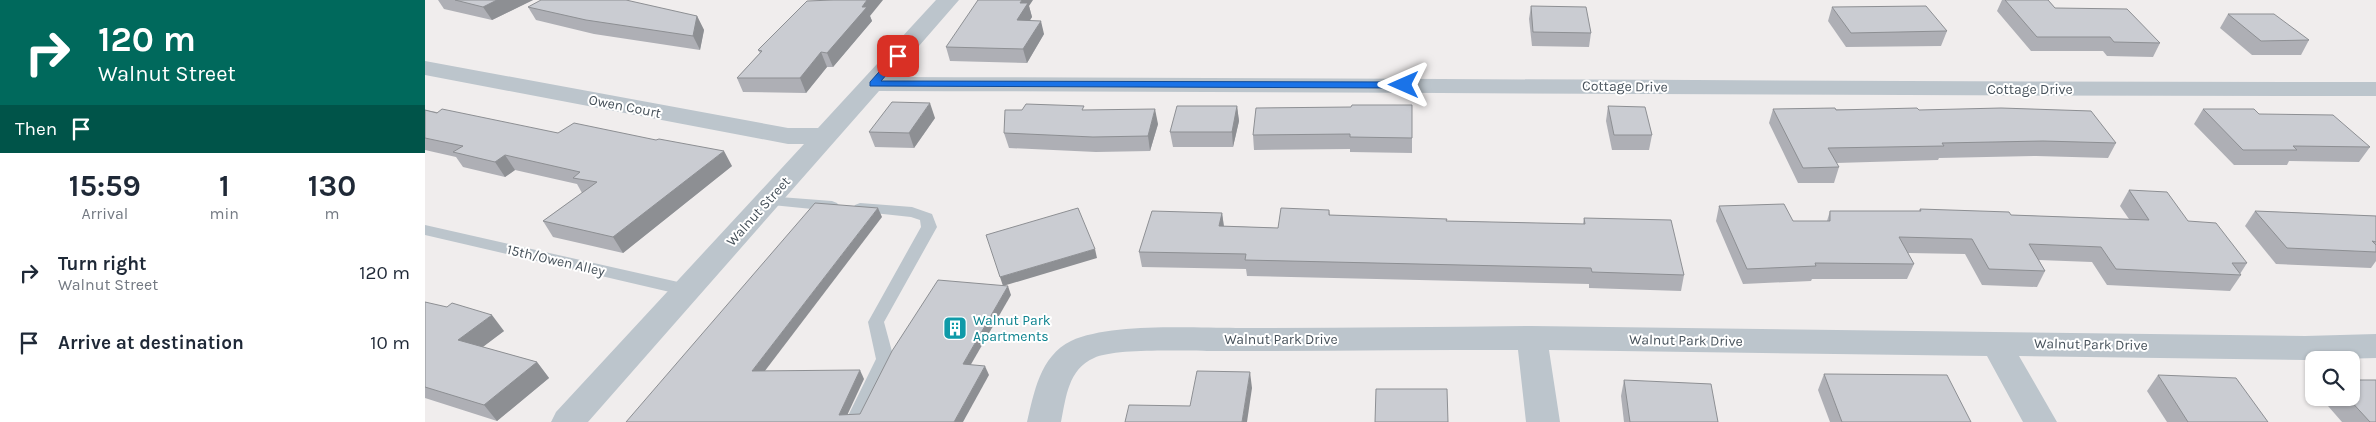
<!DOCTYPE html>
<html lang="en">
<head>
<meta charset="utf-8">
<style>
  :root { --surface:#fff; --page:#f2f2f3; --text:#1f2937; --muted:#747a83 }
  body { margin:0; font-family:Karla,sans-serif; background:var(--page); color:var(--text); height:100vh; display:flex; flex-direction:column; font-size:19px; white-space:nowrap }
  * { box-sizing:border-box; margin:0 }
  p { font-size:16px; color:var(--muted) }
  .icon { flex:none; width:28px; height:28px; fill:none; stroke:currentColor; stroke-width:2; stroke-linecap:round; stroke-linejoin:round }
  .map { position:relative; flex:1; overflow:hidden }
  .panel { display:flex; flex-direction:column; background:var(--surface); width:425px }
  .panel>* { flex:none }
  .top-card { background:#00695c; color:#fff; overflow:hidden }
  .controls { position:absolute; left:1880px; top:351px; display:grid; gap:10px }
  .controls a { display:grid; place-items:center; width:55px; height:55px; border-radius:10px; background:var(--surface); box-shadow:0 1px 4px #0004; font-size:25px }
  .pin { position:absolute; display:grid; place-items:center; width:42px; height:42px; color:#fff; margin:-21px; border-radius:10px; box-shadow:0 2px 8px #0006 }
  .me { position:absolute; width:55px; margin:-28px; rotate:270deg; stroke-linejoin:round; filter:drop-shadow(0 0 4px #0008) }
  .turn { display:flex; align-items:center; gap:18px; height:105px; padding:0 15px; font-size:22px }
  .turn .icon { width:65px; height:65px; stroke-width:2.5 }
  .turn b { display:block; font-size:35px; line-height:42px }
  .then { display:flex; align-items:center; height:48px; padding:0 15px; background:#0003; gap:10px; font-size:19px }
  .eta { display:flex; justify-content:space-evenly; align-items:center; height:85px; text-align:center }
  .eta b { font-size:30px; font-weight:700; line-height:35px }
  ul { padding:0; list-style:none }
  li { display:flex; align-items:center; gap:15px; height:70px; padding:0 15px }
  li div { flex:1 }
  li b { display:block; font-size:19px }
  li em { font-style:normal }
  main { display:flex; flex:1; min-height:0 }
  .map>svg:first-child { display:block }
</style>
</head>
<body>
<main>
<section class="panel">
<div class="top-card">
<div class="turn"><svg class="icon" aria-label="right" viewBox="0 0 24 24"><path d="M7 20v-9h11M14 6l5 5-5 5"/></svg><div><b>120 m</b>Walnut Street</div></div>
<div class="then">Then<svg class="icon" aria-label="arrive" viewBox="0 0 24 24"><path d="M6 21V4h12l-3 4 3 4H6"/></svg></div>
</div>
<div class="eta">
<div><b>15:59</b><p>Arrival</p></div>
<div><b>1</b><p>min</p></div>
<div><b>130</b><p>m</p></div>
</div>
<ul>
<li><svg class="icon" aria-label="right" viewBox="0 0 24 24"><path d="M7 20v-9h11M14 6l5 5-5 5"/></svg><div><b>Turn right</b><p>Walnut Street</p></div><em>120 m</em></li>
<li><svg class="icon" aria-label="arrive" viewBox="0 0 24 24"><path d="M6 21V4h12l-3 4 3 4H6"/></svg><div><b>Arrive at destination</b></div><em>10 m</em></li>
</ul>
</section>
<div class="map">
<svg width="1951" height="422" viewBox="0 0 1951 422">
  <rect width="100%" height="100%" fill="#f0eded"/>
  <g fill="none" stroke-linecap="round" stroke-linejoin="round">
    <g fill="#bcc5cc" fill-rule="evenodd">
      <path d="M342,196L407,201L412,203L414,206L412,209L407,211L337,204L335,201L337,198Z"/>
      <path d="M435,203L487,207L507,214L512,227L459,322L469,359L438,422H420L451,359L443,322L496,227L495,220L486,217L430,211L428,208L430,205Z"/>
      <path d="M0,225L262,284L268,286L270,290L268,294L262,296L0,235Z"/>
    </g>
    <g fill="#bcc5cc" fill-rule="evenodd">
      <path d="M511,0H534L467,77C961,78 1456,82 1951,82V96C1452,96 953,92 454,91L163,422H126L131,412L379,144H363L0,75V61L363,128H393Z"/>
      <path d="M1107,326L1880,336L1951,334V358L1880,360L1594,356L1632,422H1598L1562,356L1124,350L1135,422H1101L1093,350C990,350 888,351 786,351C760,351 690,348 669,358C643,369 641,398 636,422H602C609,393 615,356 646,341C685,323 766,328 811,328C910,328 1008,327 1107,326Z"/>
    </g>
  </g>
  <g fill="#aeafb5">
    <path d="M13,0H108L67,20L19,9Z"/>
    <path d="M1577,0H1623L1630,8L1735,43L1728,57L1682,56L1678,51H1606L1572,11Z"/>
    <path d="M604,6L607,17L605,20L619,34L602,63L525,61L521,47Z"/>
    <path d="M1106,6L1166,33L1164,47L1107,46L1104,19Z"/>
    <path d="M103,7L272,16L279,30L275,50L169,34L111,20Z"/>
    <path d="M1407,7L1522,31L1516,46L1421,47L1403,21Z"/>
    <path d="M1803,14L1884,40L1876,55H1827L1795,28Z"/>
    <path d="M445,16L447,21L408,67H402L381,93L318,92L312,78L335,53L333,50Z"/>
    <path d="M987,105V153L925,152V149L829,150L828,135L926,107Z"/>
    <path d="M812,106L814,121L808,147H748L745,132Z"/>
    <path d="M1183,106L1227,135L1224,150H1187L1181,121Z"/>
    <path d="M1348,109L1494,110L1691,143L1683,158L1611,156L1514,158L1513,160L1411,163L1414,167L1409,183H1373L1344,123Z"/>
    <path d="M1778,109L1834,114L1945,147L1934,162L1864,161L1862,165H1809L1769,124Z"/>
    <path d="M0,110L133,133L307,166L198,253L128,237L118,221L157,193L152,184L90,170L80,177L38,167L31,157L0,150Z"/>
    <path d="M660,110L733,124L725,151L671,152L584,148L579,133Z"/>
    <path d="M510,118L489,148L450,147L444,132Z"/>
    <path d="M1704,190L1763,221L1822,263L1815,274L1816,275L1805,291L1682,285L1667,262L1614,260L1620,271L1612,287L1557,285L1540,254L1483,253L1489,264L1482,279H1387L1386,281L1318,284L1291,221L1294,206L1368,221H1402L1405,211H1494L1495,209L1586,215L1704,219L1695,206Z"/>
    <path d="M904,210L905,215L1021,221L1158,224L1159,218L1259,275L1256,291L1164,288V284L822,276L821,269L717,267L714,252L797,213L799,226L853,228Z"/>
    <path d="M1830,211L1951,216V261L1946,268L1851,264L1820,226Z"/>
    <path d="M0,302L79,331L57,347L112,362L124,378L72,421L0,398Z"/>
    <path d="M1399,374L1546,422H1405L1393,390Z"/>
    <path d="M1733,375L1843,422H1742L1722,391Z"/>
    <path d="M1199,380L1293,422H1199L1196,396Z"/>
    <path d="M1896,398H1926L1951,422H1917Z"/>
  </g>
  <g fill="#8d8f93">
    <path d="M72,0H108L67,20L58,7Z"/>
    <path d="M442,0H458L445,16L447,21L408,67L402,53Z"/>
    <path d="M597,0H608L604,6L607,17L596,34L592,20L595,3Z"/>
    <path d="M272,16L279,30L275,50L268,36Z"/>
    <path d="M616,21L619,34L602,63L598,49Z"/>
    <path d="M396,52L402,67L381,93L375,78Z"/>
    <path d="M505,103L510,118L489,148L484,133Z"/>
    <path d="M812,106L814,121L808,147L807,132Z"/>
    <path d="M730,109L733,124L725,151L723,136Z"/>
    <path d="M299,151L307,166L198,253L188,237Z"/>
    <path d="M80,155L90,170L80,177L70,162Z"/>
    <path d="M453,208L457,217L333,380L327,371Z"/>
    <path d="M797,213L799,228L794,226Z"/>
    <path d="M670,249L672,258L578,286L575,277Z"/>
    <path d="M583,286L586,295L541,373L538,364Z"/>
    <path d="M67,315L79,331L46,356L33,340Z"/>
    <path d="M112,362L124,378L72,421L59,405Z"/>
    <path d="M560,366L564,375L538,422H529Z"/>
    <path d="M435,370L439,379L419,422L414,415Z"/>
    <path d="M825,372L827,388L822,422H817Z"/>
  </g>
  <g fill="#caccd2" stroke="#8d8f93">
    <path d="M30,0H72L58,7Z"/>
    <path d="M116,0H201L272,16L268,36L161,20L103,7Z"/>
    <path d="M408,0H442L437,7H442L402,53L396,52L375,78H312L337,51L333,50L382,1Z"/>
    <path d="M553,0H597L595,3H603L592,20L616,21L598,49L521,47Z"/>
    <path d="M1580,0H1623L1630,8L1702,9L1735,43L1689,42L1685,37H1612Z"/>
    <path d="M1106,6L1161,7L1166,33L1108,32Z"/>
    <path d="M1501,6L1522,31L1426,33L1407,7Z"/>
    <path d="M1803,14H1849L1884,40L1836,41Z"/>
    <path d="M467,102L505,103L484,133L444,132Z"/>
    <path d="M601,104L659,106L657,110L730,109L723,136L668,137L579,133L580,110H597Z"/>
    <path d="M927,105H987V138L925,137V134L828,135L831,108L926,107Z"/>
    <path d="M752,106H812L807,132H745Z"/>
    <path d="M1183,106L1220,107L1227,135H1189Z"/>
    <path d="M1410,108L1411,110L1492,108L1494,110L1576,108L1666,111L1691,143L1618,141L1517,143L1519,146L1403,148L1414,167L1378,168L1348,109Z"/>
    <path d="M17,109L133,133L149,123L231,140L234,139L299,151L188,237L118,221L172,182L148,178L155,172L80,155L70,162L28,152L38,146L0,138V110L12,113Z"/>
    <path d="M1778,109H1829L1834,114L1908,115L1945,147L1868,146L1872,150H1818Z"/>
    <path d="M1704,190L1742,192L1763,221L1791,223L1822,263H1807L1816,275L1691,269L1676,247L1604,244L1620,271L1564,269L1547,239L1474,237L1489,264L1390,263L1391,266L1322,269L1294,206L1359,204L1368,221H1405V211H1496L1495,209L1584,212L1586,215L1724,220Z"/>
    <path d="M390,203L453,208L327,371L435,370L414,415L435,414L467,351L513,280L583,286L538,364L560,366L529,422H201Z"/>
    <path d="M653,208L670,249L575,277L561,235Z"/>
    <path d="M856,208L904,210V215L1022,219L1021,221L1160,224L1159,218L1246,220L1259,275L1167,272L1166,268L820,260L821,254L714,252L727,211L797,213L794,226L853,228Z"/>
    <path d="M1830,211L1951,216V242L1947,241L1951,245V252L1862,248Z"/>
    <path d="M0,302L22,307L27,303L67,315L33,340L112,362L59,405L0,387Z"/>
    <path d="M772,371L825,372L817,422H700L704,405L765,406Z"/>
    <path d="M1399,374L1522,375L1546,422H1417Z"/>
    <path d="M1733,375L1811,378L1843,422H1763Z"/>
    <path d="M1199,380L1286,384L1293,422H1205Z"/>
    <path d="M1926,380H1951V422H1945L1923,398H1926Z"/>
    <path d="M951,389H1022L1023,422H950Z"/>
  </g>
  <path fill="#1a73e8" stroke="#114b97" d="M470,54L478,56L456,81L979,82L984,85L979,88L445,86V82Z"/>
  <defs>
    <g id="building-square" transform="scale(1.25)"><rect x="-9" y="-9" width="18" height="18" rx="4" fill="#0f9aa8" stroke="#fff"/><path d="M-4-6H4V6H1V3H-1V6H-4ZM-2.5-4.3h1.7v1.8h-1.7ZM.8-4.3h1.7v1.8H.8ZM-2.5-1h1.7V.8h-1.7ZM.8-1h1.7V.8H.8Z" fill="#fff"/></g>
  </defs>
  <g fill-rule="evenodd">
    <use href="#building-square" x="530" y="328"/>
  </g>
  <g text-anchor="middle" stroke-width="4" stroke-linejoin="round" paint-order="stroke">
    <g font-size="14" fill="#46515a" stroke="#fff">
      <text transform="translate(1200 86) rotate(1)" y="5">Cottage Drive</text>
      <text x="1605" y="94">Cottage Drive</text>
      <text transform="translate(200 106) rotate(11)" y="5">Owen Court</text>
      <text transform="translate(333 211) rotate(-48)" y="5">Walnut Street</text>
      <text transform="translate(131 260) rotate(13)" y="5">15th/Owen Alley</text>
      <text x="856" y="344">Walnut Park Drive</text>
      <text transform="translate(1261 340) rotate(1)" y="5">Walnut Park Drive</text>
      <text transform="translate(1666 344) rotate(1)" y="5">Walnut Park Drive</text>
    </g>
    <g font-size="14" fill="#0d838f" stroke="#fff" text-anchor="start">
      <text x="548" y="325">Walnut Park<tspan x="548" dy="16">Apartments</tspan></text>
    </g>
  </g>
</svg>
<div class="controls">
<a><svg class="icon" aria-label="search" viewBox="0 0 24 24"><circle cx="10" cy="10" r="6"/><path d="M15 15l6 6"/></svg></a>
</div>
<div class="pin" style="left:473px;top:56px;background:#d93025"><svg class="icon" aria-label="arrive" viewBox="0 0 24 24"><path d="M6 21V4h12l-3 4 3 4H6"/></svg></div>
<svg class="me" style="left:979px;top:85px" viewBox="-20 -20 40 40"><path d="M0-17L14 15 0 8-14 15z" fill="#1a73e8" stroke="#fff" stroke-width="4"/></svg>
</div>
</main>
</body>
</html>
